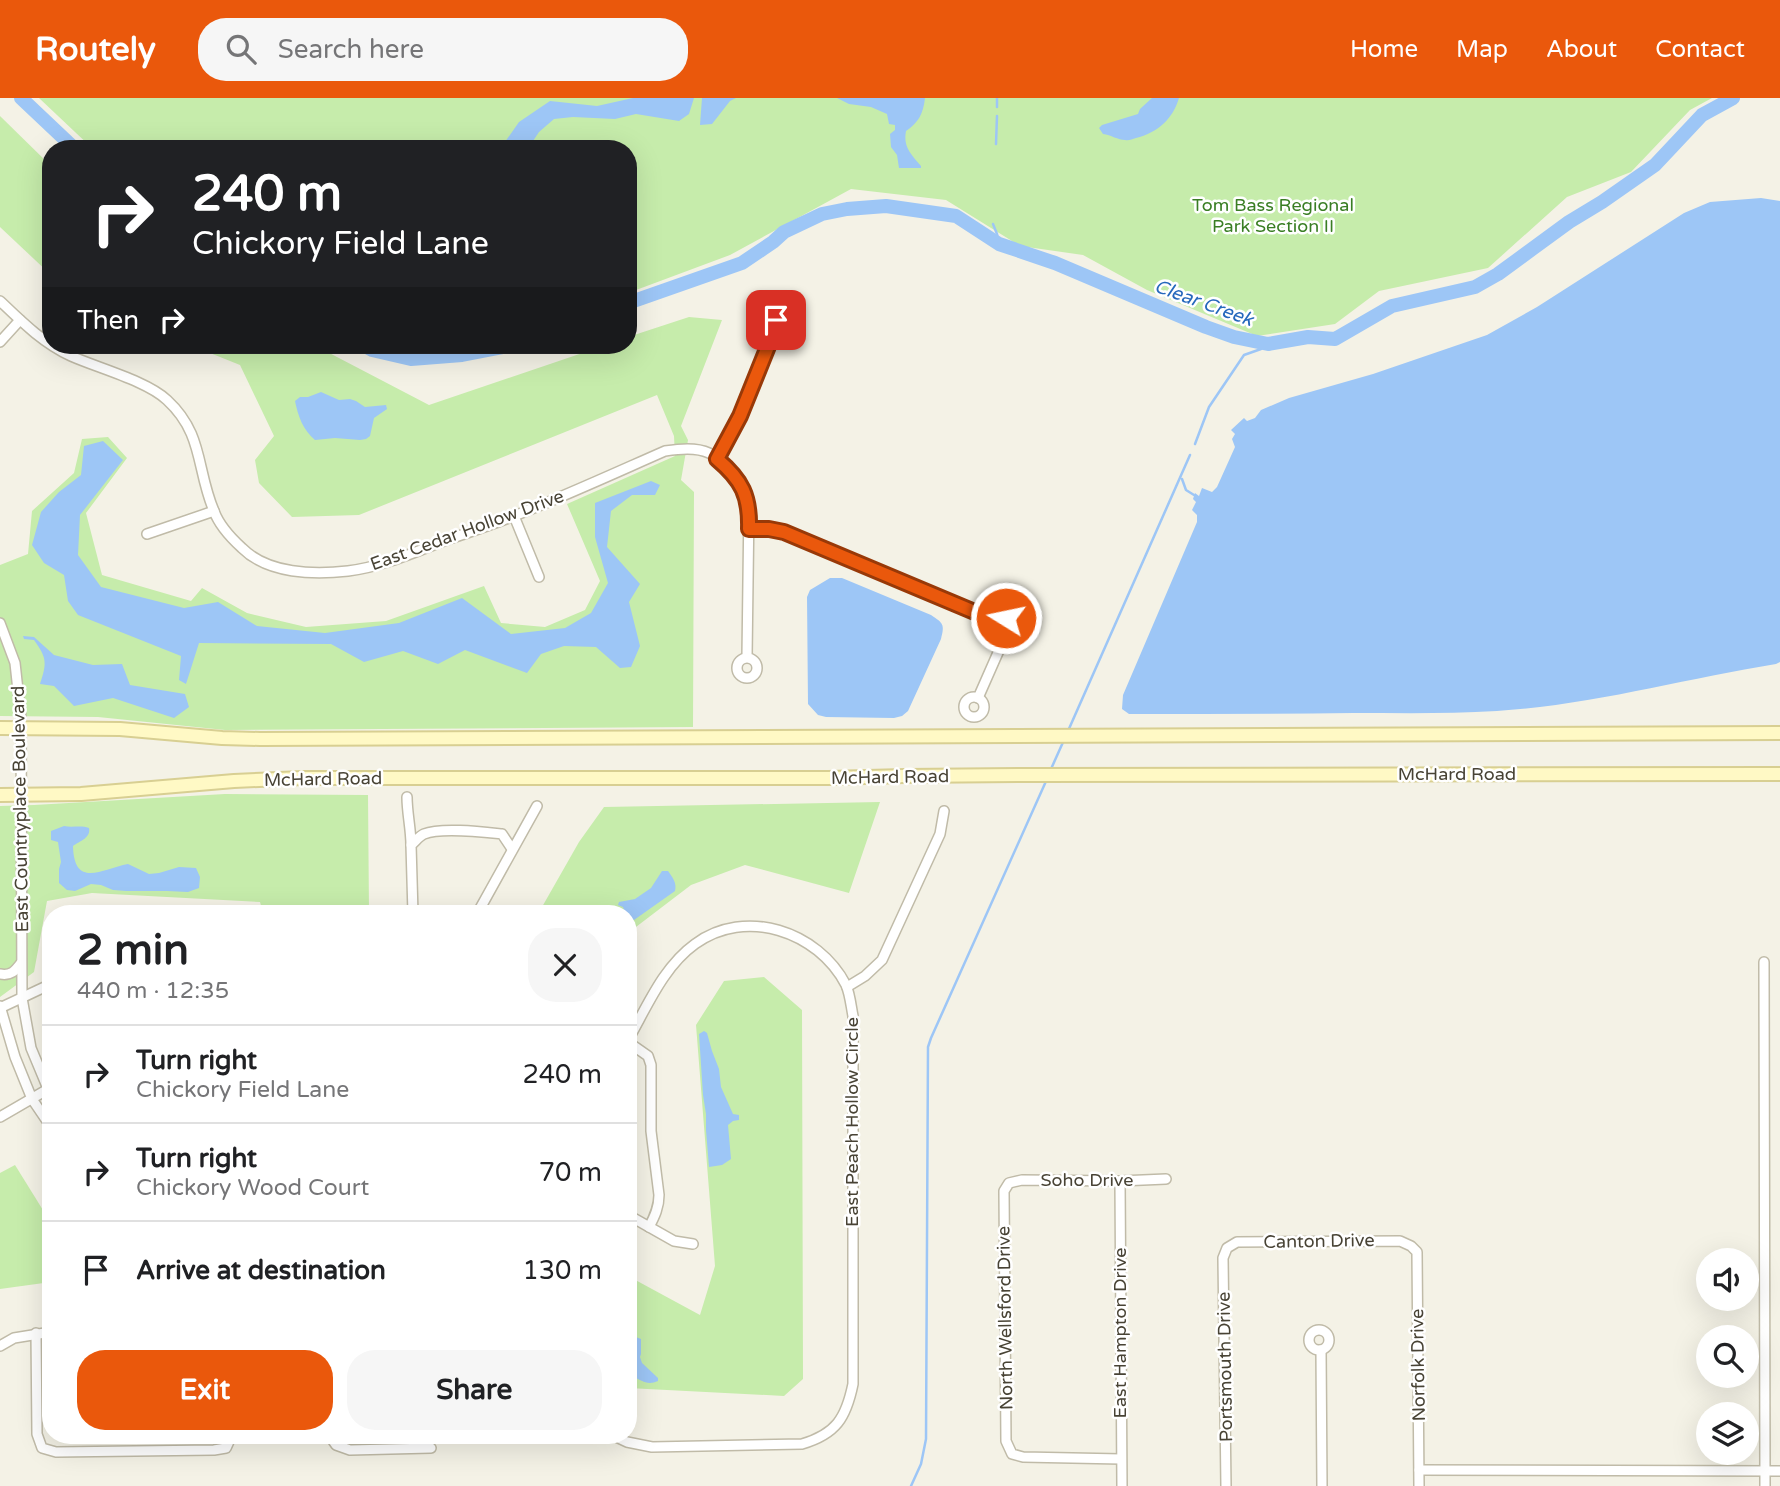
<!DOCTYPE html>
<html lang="en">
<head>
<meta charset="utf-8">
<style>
  :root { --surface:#fff; --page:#f6f6f6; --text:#202124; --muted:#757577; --line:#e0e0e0; --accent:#ea580c }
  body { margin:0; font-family:"Varela Round",sans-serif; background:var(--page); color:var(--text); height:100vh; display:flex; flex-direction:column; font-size:26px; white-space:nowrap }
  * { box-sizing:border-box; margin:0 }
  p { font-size:23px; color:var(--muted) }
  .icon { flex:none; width:38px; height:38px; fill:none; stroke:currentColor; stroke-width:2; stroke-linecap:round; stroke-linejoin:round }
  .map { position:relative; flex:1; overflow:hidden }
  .side { position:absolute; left:42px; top:807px; width:595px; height:539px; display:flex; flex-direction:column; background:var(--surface); border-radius:28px; box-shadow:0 7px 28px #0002 }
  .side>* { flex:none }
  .guide { position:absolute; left:42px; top:42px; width:595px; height:214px; border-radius:28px; box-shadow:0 7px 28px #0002; background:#202124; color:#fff; overflow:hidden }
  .controls { position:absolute; left:1696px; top:1150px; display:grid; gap:14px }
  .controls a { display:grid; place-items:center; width:63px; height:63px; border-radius:50%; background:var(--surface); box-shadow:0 7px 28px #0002; font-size:35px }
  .pin { position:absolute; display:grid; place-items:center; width:60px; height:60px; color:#fff; margin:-30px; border-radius:14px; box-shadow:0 4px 10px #0006 }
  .me { position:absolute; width:77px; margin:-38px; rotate:280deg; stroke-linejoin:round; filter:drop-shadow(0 0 5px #0008) }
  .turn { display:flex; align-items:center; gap:24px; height:147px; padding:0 35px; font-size:32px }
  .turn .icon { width:91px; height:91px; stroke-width:2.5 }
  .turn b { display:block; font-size:49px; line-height:60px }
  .then { display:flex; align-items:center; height:66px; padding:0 35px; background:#0003; gap:14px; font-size:26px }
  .round { display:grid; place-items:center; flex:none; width:74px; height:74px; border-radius:28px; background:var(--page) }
  .headline { display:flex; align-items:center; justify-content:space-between; height:119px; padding:0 35px }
  h1 { font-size:42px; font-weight:800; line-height:52px }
  .action { display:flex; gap:14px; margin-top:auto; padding:14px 35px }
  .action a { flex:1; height:80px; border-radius:28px; background:var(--accent); color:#fff; font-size:28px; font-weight:800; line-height:80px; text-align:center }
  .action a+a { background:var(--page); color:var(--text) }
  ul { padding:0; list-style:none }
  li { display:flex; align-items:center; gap:21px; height:98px; padding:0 35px; border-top:2px solid var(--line) }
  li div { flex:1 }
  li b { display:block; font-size:26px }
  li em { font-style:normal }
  header { display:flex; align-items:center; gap:42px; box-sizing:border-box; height:98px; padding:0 35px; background:var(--accent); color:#fff }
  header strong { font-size:33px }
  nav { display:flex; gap:38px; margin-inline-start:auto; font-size:24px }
  .search { width:490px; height:63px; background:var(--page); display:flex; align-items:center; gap:18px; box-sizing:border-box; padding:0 24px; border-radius:28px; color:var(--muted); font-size:26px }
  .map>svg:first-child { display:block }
</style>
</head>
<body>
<header>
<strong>Routely</strong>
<div class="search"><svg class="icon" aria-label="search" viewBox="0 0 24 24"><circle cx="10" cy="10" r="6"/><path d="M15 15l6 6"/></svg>Search here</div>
<nav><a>Home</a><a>Map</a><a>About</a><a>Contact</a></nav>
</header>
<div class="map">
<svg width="1780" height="1388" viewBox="0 0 1780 1388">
  <rect width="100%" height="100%" fill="#f4f2e6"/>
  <g fill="#c6ecab">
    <path d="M39,0H1712L1690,12L1631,74L1567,99L1488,170L1379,193L1335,226L1257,238L1147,192L1083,157L1020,148L946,102L851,91L730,157L628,195V51H93Z"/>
    <path d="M0,18L51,68V177L0,129Z"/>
    <path d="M689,219L722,222L681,328L688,342L681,382L694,394L693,629L225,632L98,619L0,618V467L28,456L32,413L74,375L82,341L108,339L127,360L86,415L102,477L191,503L202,490L247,515L306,529L386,523L484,488L501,525L545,529L585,512L600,483L567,406L675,358L674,338L657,297L359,417L292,419L259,385L255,362L274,338L240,267L190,247H314L429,307L606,247H628V239Z"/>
    <path d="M225,696L368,697L369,815H263L260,804L92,795L47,803L34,874L0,899V708L34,707Z"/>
    <path d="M880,704L849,795L745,767L691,787L632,832L628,837V816H538L579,744L604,709Z"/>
    <path d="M764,879L802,912L803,1281L784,1298L628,1290V1178L700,1217L715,1168L696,927L724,883Z"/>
    <path d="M15,1067L51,1125V1184L0,1191V1075Z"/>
  </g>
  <g fill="#9dc6f6">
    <path d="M633,0H694L689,16L679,23L636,16L615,21L573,19L554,21L539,34L531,46L530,51H500L519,24L550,3L597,8Z"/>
    <path d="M702,0H736L730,3L712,26L700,27Z"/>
    <path d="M837,0H925C923,16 919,24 906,33C903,49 911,56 921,68V70H899L897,57L891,49L890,36L895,32V27L889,26L887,16L871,9L849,6Z"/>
    <path d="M1152,0H1179C1173,21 1157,35 1136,40C1132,41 1129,43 1125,42C1118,42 1111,37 1103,36L1099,30L1102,27L1138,16L1140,11Z"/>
    <path d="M1761,100L1780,103V564L1776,566C1683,581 1592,607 1497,613C1449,616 1401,615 1353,615C1279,616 1204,616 1129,616L1122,611L1123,597L1197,424V417L1192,412L1196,404L1193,401L1195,395L1199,398L1202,390L1212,394L1217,389L1235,349L1232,341L1235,336L1231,332L1244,320L1247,323L1255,320L1261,312L1289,300L1373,276L1487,237L1537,209L1684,115L1710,104Z"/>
    <path d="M321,294L339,302L350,301L356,303L365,309L386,307L387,311L374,320L370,338L366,341L360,342L335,340L315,342C303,332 298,318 295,303L300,299H308Z"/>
    <path d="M103,343L123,362L80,417L78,457L101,489L184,510L218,504L257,528L325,535L399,525L462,500L511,536L565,530L591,515L608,485L595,439V405L651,383L660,387L655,397H632L611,413L607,449L640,486L629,504L640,548L631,569L620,570L596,549L564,548L541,556L527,575L465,552L438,566L403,553L364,564L331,546L199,545L186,586L179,582L181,558L78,517L68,503L64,477L44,465L32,447L41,414L59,394L81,377L84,348Z"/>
    <path d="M830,480H842L931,517C943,525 945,526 941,541L908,613L902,618L894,620L826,619L818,617L808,606L807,499L810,492Z"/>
    <path d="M23,538L34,539L54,557L93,567L122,566L130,587L185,596L189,609L174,620L113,600L74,608L54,588L40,586C47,565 47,560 34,542L24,541Z"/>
    <path d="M64,728C72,730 81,727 89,730C91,740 80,743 73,748C74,791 102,771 128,766L149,776L159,775L179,769L196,770L200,779L199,790L188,794L167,793H126L113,792L101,787L91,786L75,793L67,792L59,785V771L61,764L58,744L51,742V733Z"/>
    <path d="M662,773H668C673,780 677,785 675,793L634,822L629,820L628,816L625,815L623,809L618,807L619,804L635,801L651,790Z"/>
    <path d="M704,933L707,935L712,953L719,971L721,989L733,1016L739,1017V1022L733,1023L728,1027L731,1061L722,1067L709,1069L706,1032V1016L703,997L699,936Z"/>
    <path d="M628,1236L641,1241V1256L640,1259L642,1265L658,1280V1283C647,1288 641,1282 632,1278L628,1282Z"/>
  </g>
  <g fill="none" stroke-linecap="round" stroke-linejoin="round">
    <g stroke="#9dc6f6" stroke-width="2.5">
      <path d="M997,9V0"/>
      <path d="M996,46L997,18"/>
      <path d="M993,126L997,136L999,146"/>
      <path d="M1195,346L1209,309L1244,257L1261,251L1268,246"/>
      <path d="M1182,381L1186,392L1194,397"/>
      <path d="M1068,633L1190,357"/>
      <path d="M1051,671L1064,642"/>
      <path d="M911,1388L921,1366L926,1341L928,949L931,940L1047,681"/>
    </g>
    <g stroke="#9dc6f6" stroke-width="14">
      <path d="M21,0L75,51"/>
      <path d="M628,205L742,165L773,144L784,134L822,116L847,111L886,108L956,118L999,146L1055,165L1206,229L1234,239L1268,246L1308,239L1335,241L1392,208L1475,189L1498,176L1569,124L1602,104L1655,67L1702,17L1733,0"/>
      <path d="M363,247L372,252L411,261L462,257L513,247"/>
    </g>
    <g stroke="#c0bba8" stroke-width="12">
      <g id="minor">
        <path d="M0,203C22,224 43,245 71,258C98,270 147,283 167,302C204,336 196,371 214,413C219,427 231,440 242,450C268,476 314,477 348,473C381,469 413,455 444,443C467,435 491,427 514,418C565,398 615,375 665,353C679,351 696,349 709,355C730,365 743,387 749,407L747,559"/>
        <path d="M769,219L776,223L779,230L776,237L771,241L761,236L758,229L761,222Z"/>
        <path d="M0,244L20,222"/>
        <path d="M717,361L740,318L771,241"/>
        <path d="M514,418L539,479"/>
        <path d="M749,431H769L784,434L996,523L1003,531L1004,541L978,600"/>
        <path d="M147,436L214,413"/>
        <path d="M996,523L1006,519L1014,520L1019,525C1018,536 1013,537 1004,541"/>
        <path d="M0,525L15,565L21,620L22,900L31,950L51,998"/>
        <circle cx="747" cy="570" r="10"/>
        <circle cx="974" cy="609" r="10"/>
        <path d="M407,699C407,715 411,731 411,747"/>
        <path d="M413,816L411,747C415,744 419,738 424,736C441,729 483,734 502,736L512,751"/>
        <path d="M477,816L537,708"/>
        <path d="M1764,864L1765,1388"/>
        <path d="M0,876C11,878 15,873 21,865"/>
        <path d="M847,889L865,878L882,862L940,736L944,713"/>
        <path d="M0,908L15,959L32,1001L51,1029"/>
        <path d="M0,910L51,886"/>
        <path d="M628,944L648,958L651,967V1033L659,1097C659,1109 655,1118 649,1129"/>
        <path d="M0,1019L50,990"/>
        <path d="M1120,1083L1122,1388"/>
        <path d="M628,1117L674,1143L693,1146"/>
        <circle cx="1319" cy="1242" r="10"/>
        <path d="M36,1235L37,1336L42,1350L56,1354L214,1352L226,1350L232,1337"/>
        <path d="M0,1248L14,1240L51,1234"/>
        <path d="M1321,1252L1322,1388"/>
        <path d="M329,1337L336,1347L350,1352L431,1350"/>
        <path d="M612,1337L627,1344L652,1349L802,1346C836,1336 846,1320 853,1286V918C851,908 850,896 846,887C818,833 745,809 695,846C663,869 647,909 628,942"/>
        <path d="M1121,1361L1023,1359L1012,1356L1006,1343L1004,1093L1009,1085L1022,1082L1120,1083L1166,1081"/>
        <path d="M1419,1372L1780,1373"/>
        <path d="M1226,1388L1223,1160L1227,1150L1237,1144L1400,1143L1411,1148L1417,1154L1419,1388"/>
      </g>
    </g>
    <g stroke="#d8cf92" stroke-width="16">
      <g id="secondary">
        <path d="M0,630L120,631L222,640L260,641L1780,635"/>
        <path d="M0,697L81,696L234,683L303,680H828L905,678L1026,677L1780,676"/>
      </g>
    </g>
    <use href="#minor" stroke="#fff" stroke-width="9"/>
    <use href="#secondary" stroke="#fff9c5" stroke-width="12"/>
  </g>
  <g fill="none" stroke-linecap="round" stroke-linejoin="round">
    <g stroke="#983908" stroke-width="18">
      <path id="route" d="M776,222L779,230L776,237L771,241L740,318L717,361C742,382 750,398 749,431H769L784,434L996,523L1006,520"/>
    </g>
    <use href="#route" stroke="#ea580c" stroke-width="12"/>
  </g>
  <g text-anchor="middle" stroke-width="5" stroke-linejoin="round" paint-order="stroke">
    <g font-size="18" fill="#397e23" stroke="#fff">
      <text x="1273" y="113">Tom Bass Regional<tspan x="1273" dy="21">Park Section II</tspan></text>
    </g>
    <g font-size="18" fill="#484335" stroke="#fff">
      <text transform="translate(467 432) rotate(-20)" y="6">East Cedar Hollow Drive</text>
      <text x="1457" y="682">McHard Road</text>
      <text transform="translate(890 679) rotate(-1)" y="6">McHard Road</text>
      <text transform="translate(323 681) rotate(-1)" y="6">McHard Road</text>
      <text transform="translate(20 711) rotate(-91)" y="6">East Countryplace Boulevard</text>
      <text transform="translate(852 1024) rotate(-90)" y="6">East Peach Hollow Circle</text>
      <text x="1087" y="1088">Soho Drive</text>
      <text transform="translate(1319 1143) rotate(-1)" y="6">Canton Drive</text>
      <text transform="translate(1005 1220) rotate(-91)" y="6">North Wellsford Drive</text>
      <text transform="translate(1120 1235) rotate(-90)" y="6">East Hampton Drive</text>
      <text transform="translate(1418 1267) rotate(-91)" y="6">Norfolk Drive</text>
      <text transform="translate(1225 1269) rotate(-91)" y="6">Portsmouth Drive</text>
    </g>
    <g font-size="19" font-style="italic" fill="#2568bc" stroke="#fff">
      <text transform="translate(1204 204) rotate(20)" y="7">Clear Creek</text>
    </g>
  </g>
</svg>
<div class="controls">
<a><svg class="icon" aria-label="sound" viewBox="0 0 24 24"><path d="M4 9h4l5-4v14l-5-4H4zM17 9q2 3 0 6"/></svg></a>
<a><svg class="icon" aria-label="search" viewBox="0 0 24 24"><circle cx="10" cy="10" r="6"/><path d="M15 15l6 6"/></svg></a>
<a><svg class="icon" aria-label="layers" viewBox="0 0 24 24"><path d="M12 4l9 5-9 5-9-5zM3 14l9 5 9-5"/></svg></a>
</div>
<div class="pin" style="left:776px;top:222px;background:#d93025"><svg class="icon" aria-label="arrive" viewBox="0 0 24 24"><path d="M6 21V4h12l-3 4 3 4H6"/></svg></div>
<svg class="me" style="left:1006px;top:520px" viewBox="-20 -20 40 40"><circle r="17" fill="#ea580c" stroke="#fff" stroke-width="3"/><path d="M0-11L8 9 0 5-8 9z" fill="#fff"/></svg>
<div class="guide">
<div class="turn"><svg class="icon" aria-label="right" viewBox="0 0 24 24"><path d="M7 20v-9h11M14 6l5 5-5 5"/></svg><div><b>240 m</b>Chickory Field Lane</div></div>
<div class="then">Then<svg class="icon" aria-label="right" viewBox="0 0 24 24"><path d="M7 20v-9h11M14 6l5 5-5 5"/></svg></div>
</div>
<section class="side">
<div class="headline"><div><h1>2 min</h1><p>440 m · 12:35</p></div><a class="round"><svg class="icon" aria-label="close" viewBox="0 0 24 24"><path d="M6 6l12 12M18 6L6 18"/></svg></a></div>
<ul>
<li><svg class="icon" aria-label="right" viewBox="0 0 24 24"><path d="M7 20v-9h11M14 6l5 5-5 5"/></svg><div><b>Turn right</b><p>Chickory Field Lane</p></div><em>240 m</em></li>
<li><svg class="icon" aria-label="right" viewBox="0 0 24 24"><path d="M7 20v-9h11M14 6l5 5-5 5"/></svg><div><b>Turn right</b><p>Chickory Wood Court</p></div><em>70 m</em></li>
<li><svg class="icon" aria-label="arrive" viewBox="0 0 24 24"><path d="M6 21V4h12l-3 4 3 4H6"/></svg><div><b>Arrive at destination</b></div><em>130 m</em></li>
</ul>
<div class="action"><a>Exit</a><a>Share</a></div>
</section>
</div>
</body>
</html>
